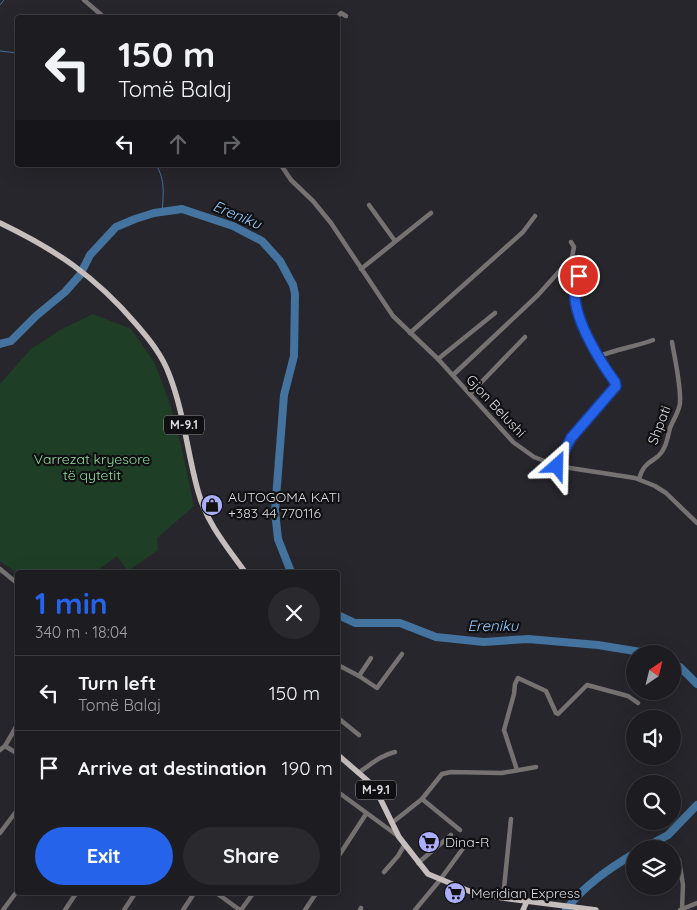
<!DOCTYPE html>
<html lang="en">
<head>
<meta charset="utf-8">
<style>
  :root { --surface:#1c1c21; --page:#29292e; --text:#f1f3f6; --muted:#a0a1a5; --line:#3a3a3f; --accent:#2563eb }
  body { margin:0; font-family:Quicksand,sans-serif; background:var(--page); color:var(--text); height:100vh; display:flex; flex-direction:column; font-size:19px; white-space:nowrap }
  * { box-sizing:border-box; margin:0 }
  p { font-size:16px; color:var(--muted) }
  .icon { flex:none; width:28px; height:28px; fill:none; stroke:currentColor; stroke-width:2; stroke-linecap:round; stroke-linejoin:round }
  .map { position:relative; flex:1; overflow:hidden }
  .sheet { position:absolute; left:15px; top:570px; width:325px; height:325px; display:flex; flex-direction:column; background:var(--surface); border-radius:5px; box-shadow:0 5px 20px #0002,0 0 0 1px var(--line) }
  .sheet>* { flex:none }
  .hud { position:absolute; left:15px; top:15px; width:325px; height:152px; border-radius:5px; box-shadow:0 5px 20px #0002,0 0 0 1px var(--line); background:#1c1c21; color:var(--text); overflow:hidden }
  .needle { width:32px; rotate:35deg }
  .controls { position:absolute; left:626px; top:645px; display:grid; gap:10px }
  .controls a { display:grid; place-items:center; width:55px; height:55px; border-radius:50%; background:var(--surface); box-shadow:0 5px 20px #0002,0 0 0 1px var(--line); font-size:25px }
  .pin { position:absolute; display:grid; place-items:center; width:42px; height:42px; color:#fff; margin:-21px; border:2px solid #fff; border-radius:50%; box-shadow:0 1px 5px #0007 }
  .me { position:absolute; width:55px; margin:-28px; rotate:25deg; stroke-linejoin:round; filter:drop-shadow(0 0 4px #0008) }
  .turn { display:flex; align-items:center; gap:18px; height:105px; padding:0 20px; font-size:22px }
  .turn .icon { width:65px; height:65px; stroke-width:2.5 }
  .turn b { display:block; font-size:35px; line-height:42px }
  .lanes { display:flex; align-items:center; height:48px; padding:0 20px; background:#0003; justify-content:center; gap:25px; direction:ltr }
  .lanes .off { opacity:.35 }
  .round { display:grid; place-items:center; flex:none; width:52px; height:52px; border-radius:26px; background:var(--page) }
  .summary { display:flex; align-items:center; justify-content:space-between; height:85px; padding:0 20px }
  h1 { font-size:30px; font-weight:800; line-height:38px; color:var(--accent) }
  .primary-button { display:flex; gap:10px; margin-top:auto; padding:10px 20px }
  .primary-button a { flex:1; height:58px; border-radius:30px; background:var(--accent); color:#fff; font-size:20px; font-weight:800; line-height:58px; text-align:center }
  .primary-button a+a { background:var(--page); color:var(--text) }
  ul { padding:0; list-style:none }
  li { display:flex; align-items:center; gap:15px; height:75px; padding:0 20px; border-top:1px solid var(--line) }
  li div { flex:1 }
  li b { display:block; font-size:19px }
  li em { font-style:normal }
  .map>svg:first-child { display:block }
</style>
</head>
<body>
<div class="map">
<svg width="697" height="910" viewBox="0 0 697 910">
  <rect width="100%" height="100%" fill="#26262c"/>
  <path fill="#1e3f25" d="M93,314L131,329L154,362L170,404L182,450L194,506L157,538L158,550L128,571L117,556L95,572L17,573L0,561V384L31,349L60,330Z"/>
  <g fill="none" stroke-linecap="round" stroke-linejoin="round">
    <g stroke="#43739e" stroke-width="1">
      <path d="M0,5L4,0"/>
      <path d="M0,51L18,53"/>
      <path d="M156,165C166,180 163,196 162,213"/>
    </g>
    <g stroke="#43739e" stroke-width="8">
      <path d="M0,344L11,341L36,316L65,292L80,275L90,255L116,227L135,219L154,213L182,209L233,226L262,241L280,261L293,285L295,294L294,356L284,395L275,511L278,539L291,572"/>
      <path d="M338,615L355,623H400L436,637L484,642L528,639L598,645L653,654"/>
      <path d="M672,663L680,667L697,684"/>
      <path d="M642,849L668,835L697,805"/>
      <path d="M566,910C583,886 610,868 635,853"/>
    </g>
    <g stroke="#767272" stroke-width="4.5">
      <path d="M84,0L105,18"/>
      <path d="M336,18L341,13L346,16"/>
      <path d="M281,165L291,180L313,201L331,223L393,316L438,359L513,442L534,457L557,466L635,478L655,486L666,493L697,523"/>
      <path d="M369,205L395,241"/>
      <path d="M361,269L431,213"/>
      <path d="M410,333L523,232L535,216"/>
      <path d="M597,357C616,349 634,347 653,340"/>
      <path d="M438,359L495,313"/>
      <path d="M453,375L538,295L572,257L574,247L571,242"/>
      <path d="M470,394L525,337"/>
      <path d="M557,466L571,438L616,386L615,382C599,360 571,315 575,287L572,284L585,267"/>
      <path d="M639,479C645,458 656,463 663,450C667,444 668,435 670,428C673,420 679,412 680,403C681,385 675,360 672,342"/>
      <path d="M0,569L18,584"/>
      <path d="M338,665L359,676L377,688L402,654"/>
      <path d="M359,676L371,658"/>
      <path d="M338,718L359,735"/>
      <path d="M5,746L16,727"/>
      <path d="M0,750L5,746L18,754"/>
      <path d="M517,770L504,730L514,694L515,684L518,678L546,691L556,713L558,714L587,685L628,696L638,703"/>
      <path d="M358,773C370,765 381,755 395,752"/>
      <path d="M338,792L398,836"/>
      <path d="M422,799L460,830"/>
      <path d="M393,822L422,799L442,774L451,772L502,773L536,767"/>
      <path d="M0,833L18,809"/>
      <path d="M338,857L366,814"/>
      <path d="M679,860L683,885L682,909"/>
      <path d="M418,863L451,835"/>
      <path d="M384,872L398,856L405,844"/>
      <path d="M215,892L240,910"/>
      <path d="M503,898L511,819"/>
      <path d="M3,910L18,890"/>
      <path d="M65,910L77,892"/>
      <path d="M124,910L136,892"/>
      <path d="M183,910L195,892"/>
      <path d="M241,910L254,892"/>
      <path d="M305,910L317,892"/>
      <path d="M360,910L361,908"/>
      <path d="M415,910L440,880L464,847"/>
      <path d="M680,910L697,903"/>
    </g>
    <g stroke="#c6bebd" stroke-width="5.5">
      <path d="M0,223C56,250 95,276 136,324C149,339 162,355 169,374C184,412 187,452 198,491C206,522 227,547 245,572"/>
      <path d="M338,755L368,781L377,792L399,837L428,874L469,891L503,898L596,910"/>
      <path d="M523,910L527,901"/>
    </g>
  </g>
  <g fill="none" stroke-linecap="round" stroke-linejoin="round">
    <g stroke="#184099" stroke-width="12">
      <path id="route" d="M557,466L571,438L616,386L615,382C599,360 571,315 575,287L572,284L579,276"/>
    </g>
    <use href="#route" stroke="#2563eb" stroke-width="9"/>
  </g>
  <defs>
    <g id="shop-disc" transform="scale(1.125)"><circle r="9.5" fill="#abaffb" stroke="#100f12"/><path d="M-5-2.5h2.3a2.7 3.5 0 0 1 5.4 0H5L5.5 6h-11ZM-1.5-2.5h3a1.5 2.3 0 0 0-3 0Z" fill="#111"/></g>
    <g id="supermarket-disc" transform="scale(1.125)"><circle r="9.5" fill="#abaffb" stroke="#100f12"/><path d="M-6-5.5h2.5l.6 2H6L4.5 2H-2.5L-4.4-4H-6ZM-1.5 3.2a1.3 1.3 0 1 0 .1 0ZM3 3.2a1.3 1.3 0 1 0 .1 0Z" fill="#111"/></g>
  </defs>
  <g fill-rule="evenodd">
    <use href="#shop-disc" x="212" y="505"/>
    <use href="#supermarket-disc" x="429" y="842"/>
    <use href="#supermarket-disc" x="455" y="893"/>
  </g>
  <g text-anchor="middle" stroke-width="4.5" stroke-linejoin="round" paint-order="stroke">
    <g fill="#100f12" stroke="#9d9ea2" stroke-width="1">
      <rect x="164" y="415.5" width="40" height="19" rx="4"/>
      <rect x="356" y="780.5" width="40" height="19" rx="4"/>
    </g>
    <g font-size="12" font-weight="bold" fill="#dadbdf">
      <text x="184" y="429">M-9.1</text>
      <text x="376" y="794">M-9.1</text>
    </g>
    <g font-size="14" fill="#dadbdf" stroke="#100f12">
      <text transform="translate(496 406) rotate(47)" y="5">Gjon Belushi</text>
      <text transform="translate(659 425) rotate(-69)" y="5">Shpati</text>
    </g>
    <g font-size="14" fill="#91de9f" stroke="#100f12">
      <text x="92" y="464">Varrezat kryesore<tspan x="92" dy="16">të qytetit</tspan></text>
    </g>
    <g font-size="14" fill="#dadbdf" stroke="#100f12" text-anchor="start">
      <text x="228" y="502">AUTOGOMA KATI<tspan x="228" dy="16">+383 44 770116</tspan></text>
      <text x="445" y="847">Dina-R</text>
      <text x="471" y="898">Meridian Express</text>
    </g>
    <g font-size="15" font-style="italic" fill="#93cafd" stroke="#100f12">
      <text transform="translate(237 215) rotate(23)" y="5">Ereniku</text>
      <text x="493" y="631">Ereniku</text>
    </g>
  </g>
</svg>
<div class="controls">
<a><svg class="needle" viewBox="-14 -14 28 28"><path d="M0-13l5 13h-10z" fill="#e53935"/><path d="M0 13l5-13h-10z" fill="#a0a1a5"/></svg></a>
<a><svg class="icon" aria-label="sound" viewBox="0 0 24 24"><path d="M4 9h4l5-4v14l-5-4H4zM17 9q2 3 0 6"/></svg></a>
<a><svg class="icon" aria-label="search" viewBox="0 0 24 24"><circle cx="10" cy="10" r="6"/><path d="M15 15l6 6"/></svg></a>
<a><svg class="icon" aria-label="layers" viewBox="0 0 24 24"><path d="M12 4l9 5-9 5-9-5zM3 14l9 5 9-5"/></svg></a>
</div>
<div class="pin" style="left:579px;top:276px;background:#d93025"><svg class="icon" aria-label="arrive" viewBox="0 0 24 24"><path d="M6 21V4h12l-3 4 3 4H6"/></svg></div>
<svg class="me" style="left:557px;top:466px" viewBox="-20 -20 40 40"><path d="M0-17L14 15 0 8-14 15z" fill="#2563eb" stroke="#fff" stroke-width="4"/></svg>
<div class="hud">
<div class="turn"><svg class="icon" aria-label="left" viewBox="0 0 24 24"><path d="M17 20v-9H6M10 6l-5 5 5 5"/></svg><div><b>150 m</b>Tomë Balaj</div></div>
<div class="lanes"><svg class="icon" aria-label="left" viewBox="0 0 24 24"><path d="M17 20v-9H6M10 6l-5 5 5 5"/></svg><svg class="icon off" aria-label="ahead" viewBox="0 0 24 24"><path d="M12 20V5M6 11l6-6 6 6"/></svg><svg class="icon off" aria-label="right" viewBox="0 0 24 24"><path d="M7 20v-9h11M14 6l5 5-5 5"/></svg></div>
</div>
<section class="sheet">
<div class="summary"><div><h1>1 min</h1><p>340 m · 18:04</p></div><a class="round"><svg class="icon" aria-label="close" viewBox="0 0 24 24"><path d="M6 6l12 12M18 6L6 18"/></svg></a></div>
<ul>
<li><svg class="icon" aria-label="left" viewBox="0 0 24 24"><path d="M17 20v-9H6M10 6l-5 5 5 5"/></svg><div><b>Turn left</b><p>Tomë Balaj</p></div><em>150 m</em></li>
<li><svg class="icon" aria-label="arrive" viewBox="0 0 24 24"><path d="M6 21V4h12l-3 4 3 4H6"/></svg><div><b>Arrive at destination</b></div><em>190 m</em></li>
</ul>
<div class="primary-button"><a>Exit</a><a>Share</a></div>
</section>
</div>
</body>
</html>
